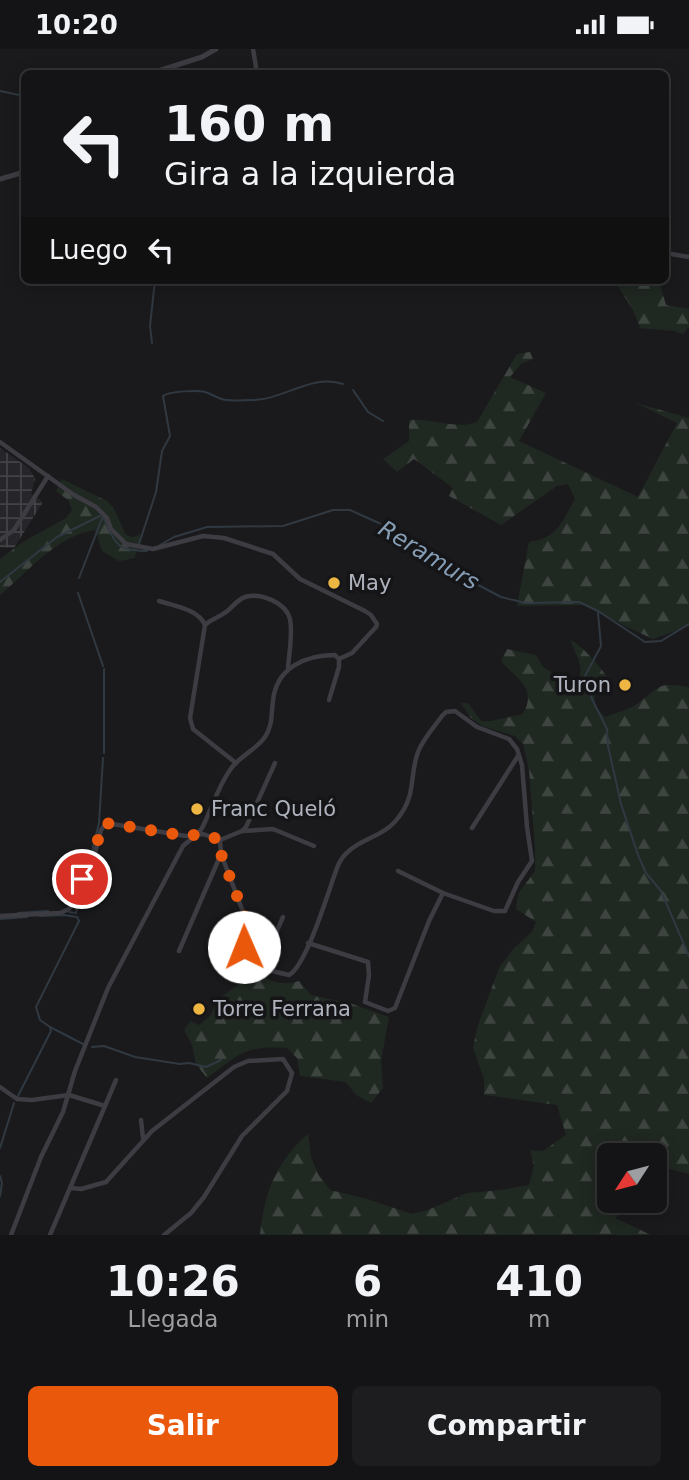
<!DOCTYPE html>
<html lang="es">
<head>
<meta charset="utf-8">
<style>
  :root { --surface:#141416; --page:#1d1d1f; --text:#f1f3f6; --muted:#9d9ea1; --line:#333335; --accent:#ea580c }
  body { margin:0; font-family:"DejaVu Sans",sans-serif; background:var(--page); color:var(--text); height:100vh; display:flex; flex-direction:column; font-size:26px; white-space:nowrap }
  * { box-sizing:border-box; margin:0 }
  p { font-size:23px; color:var(--muted) }
  .icon { flex:none; width:38px; height:38px; fill:none; stroke:currentColor; stroke-width:2; stroke-linecap:round; stroke-linejoin:round }
  .map { position:relative; height:1186px; overflow:hidden }
  .side { display:flex; flex-direction:column; background:var(--surface); flex:1 }
  .side>* { flex:none }
  .guide { position:absolute; left:21px; top:21px; width:648px; height:214px; border-radius:10px; box-shadow:0 4px 18px #0003,0 0 0 2px var(--line); background:#141416; color:var(--text); overflow:hidden }
  .needle { width:46px; rotate:234deg }
  .buttons { position:absolute; left:597px; top:1094px; display:grid; gap:14px }
  .buttons a { display:grid; place-items:center; width:70px; height:70px; border-radius:10px; background:var(--surface); box-shadow:0 4px 18px #0003,0 0 0 2px var(--line); font-size:35px }
  .pin { position:absolute; display:grid; place-items:center; width:60px; height:60px; color:#fff; margin:-30px; border:4px solid #fff; border-radius:50%; box-shadow:0 2px 7px #0007 }
  .me { position:absolute; width:77px; margin:-38px; rotate:359deg; stroke-linejoin:round; filter:drop-shadow(0 0 5px #0008) }
  .turn { display:flex; align-items:center; gap:24px; height:147px; padding:0 28px; font-size:32px }
  .turn .icon { width:91px; height:91px; stroke-width:2.5 }
  .turn b { display:block; font-size:49px; line-height:60px }
  .then { display:flex; align-items:center; height:66px; padding:0 28px; background:#0003; gap:14px; font-size:26px }
  .eta { display:flex; justify-content:space-evenly; align-items:center; height:119px; text-align:center }
  .eta b { font-size:42px; font-weight:700; line-height:49px }
  .primary-button { display:flex; gap:14px; margin-top:auto; padding:14px 28px }
  .primary-button a { flex:1; height:80px; border-radius:10px; background:var(--accent); color:#fff; font-size:28px; font-weight:700; line-height:80px; text-align:center }
  .primary-button a+a { background:var(--page); color:var(--text) }
  .status { display:flex; justify-content:space-between; align-items:center; height:49px; padding:0 35px; background:var(--surface); direction:ltr }
  .status svg { height:19px; fill:currentColor }
  .map>svg:first-child { display:block }
</style>
</head>
<body>
<div class="status"><b>10:20</b><svg viewBox="0 0 49 12"><path d="M0 12V9h3v3zM5 12V6h3v6zM10 12V3h3v9zM15 12V0h3v12zM26 1h20v11H26zM47 4h2v5h-2z"/></svg></div>
<div class="map">
<svg width="689" height="1186" viewBox="0 0 689 1186">
  <defs>
    <pattern id="industrial-grid" width="8" height="8" patternUnits="userSpaceOnUse" patternTransform="scale(1.75)"><rect width="8" height="8" fill="#26262a"/><path d="M0 4h8M4 0v8" fill="none" stroke="#434347"/></pattern>
    <pattern id="forest-firs" width="22" height="20" patternUnits="userSpaceOnUse" patternTransform="scale(1.75)"><rect width="22" height="20" fill="#202822"/><path d="M5 1l3.5 6h-7zM16 11l3.5 6h-7z" fill="#3e4540"/></pattern>
  </defs>
  <rect width="100%" height="100%" fill="#1a1a1d"/>
  <path fill="url(#industrial-grid)" d="M0,399L29,419L35,430L31,445L43,453L14,499L0,498Z"/>
  <g fill="url(#forest-firs)">
    <path d="M614,231H659L666,256L689,260V278L683,285L674,282L640,279L633,261Z"/>
    <path d="M530,303L533,310L521,315L510,328L546,344L519,392L638,448L677,374L636,354L689,369V577L653,590L623,576L587,556L517,557L529,493C559,489 561,473 575,450L568,435L557,437L501,476L449,447L453,439L414,410L397,423L383,410L409,392V371C431,369 457,381 477,373L517,305Z"/>
    <path d="M62,430L107,452L113,458L126,486L133,488L141,485L135,509L119,512L102,502L95,481C56,487 29,522 0,546V510L23,493L66,469L72,461L68,451L56,442Z"/>
    <path d="M570,591C581,595 602,619 608,630L595,646L594,656L605,668C615,664 628,661 637,655C661,637 657,633 689,638V1125L655,1116L654,1106H609V1152H637L615,1169L651,1186H260C264,1144 276,1113 308,1085L311,1108L318,1125L330,1141L367,1150L412,1165L428,1161L467,1144L501,1141L529,1136L534,1117L530,1101L543,1102L566,1086L557,1056L484,1046V1030L473,999L477,979L499,919L514,899L532,883L536,873L516,860L518,845L535,822V798L529,721L523,695L515,687L482,677L470,668L461,654H468L481,672H491L523,665C538,638 515,629 501,612L507,600L536,606L543,618L575,637C587,622 577,608 570,591Z"/>
    <path d="M257,922C269,934 283,937 299,932L311,946L352,955L389,968L381,1012L383,1039L371,1054L356,1046L346,1033L300,1027L297,1009L287,999C244,996 240,1005 207,1029L196,1015L192,996L184,981L190,972L199,976L211,966L217,951Z"/>
  </g>
  <g fill="none" stroke-linecap="round" stroke-linejoin="round">
    <g stroke="#303941" stroke-width="2">
      <path d="M0,42L24,47"/>
      <path d="M152,294L150,277L155,231"/>
      <path d="M353,341L368,363L383,372"/>
      <path d="M104,470C117,497 116,501 147,502"/>
      <path d="M139,495L156,443L162,402L170,387L163,347C169,342 198,341 205,343C212,345 218,350 226,351C234,352 244,351 253,351C283,351 313,324 343,335"/>
      <path d="M160,496L174,488L207,478L283,477L333,461H350L392,480L442,513L454,523L501,548L526,554L579,553L598,562L645,593L661,592L689,575"/>
      <path d="M79,529L103,467"/>
      <path d="M0,533L57,488L100,467"/>
      <path d="M78,544L103,617"/>
      <path d="M598,564L601,597L585,627L592,650L607,680L608,697L621,755L638,806L646,824L661,842L689,907"/>
      <path d="M104,704V620"/>
      <path d="M87,822L99,774L103,709"/>
      <path d="M69,863L76,864L85,830"/>
      <path d="M18,864L48,862"/>
      <path d="M0,870L27,868"/>
      <path d="M50,978L83,995"/>
      <path d="M92,998L104,997L135,1008L180,1015L189,1014L206,1018L221,1011"/>
      <path d="M18,1047L51,982L50,978L40,971L36,958L79,872L77,868L64,866L40,867"/>
      <path d="M0,1099L14,1054"/>
      <path d="M0,1127L2,1134L0,1147"/>
    </g>
    <g stroke="#3c3c42" stroke-width="4.5">
      <path d="M253,0L257,24"/>
      <path d="M665,204L689,208"/>
      <path d="M0,393L74,446L96,458L107,469L111,480L126,495L153,500L203,487L224,489L273,505L300,530L365,562L371,566L377,575L376,578L352,604L339,610L335,606C305,606 276,619 273,652C271,665 273,676 265,688C256,701 239,707 230,721C217,739 212,760 202,779C198,787 189,791 183,797L108,939L75,1022L63,1063L41,1108L11,1186"/>
      <path d="M0,491L14,481L48,427"/>
      <path d="M159,552C174,557 198,560 205,576"/>
      <path d="M329,651L339,618V610"/>
      <path d="M236,714L193,680L190,669L205,576C211,570 217,569 223,565C231,561 236,551 245,548C261,543 286,554 290,570C293,585 289,604 288,619"/>
      <path d="M472,779L518,707"/>
      <path d="M243,782L273,780L314,797"/>
      <path d="M220,791L242,782L246,778L275,714"/>
      <path d="M221,805L245,868L244,898L246,903L272,922L289,926C307,916 329,840 337,819C347,790 381,792 398,769C417,745 409,727 418,703C423,690 434,678 442,667L446,663L455,662L477,678L509,690L517,700L522,716L527,778L532,812L518,833L505,862H494L443,844L429,872L395,959L388,962L365,953L369,926L368,913L308,894"/>
      <path d="M398,822L443,844"/>
      <path d="M0,867L60,864L69,860L76,849L81,830L90,823L101,781L106,774L186,787L203,785L220,791L221,805L179,902"/>
      <path d="M262,916L283,868"/>
      <path d="M0,1038L17,1050L32,1051L69,1046L105,1057L50,1186"/>
      <path d="M105,1057L116,1031"/>
      <path d="M141,1071L143,1089"/>
      <path d="M71,1139L81,1140L106,1133L152,1082L234,1018L248,1012L283,1010L292,1024L287,1042L242,1087L204,1148L191,1164L164,1186"/>
    </g>
    <g stroke="#3c3c42" stroke-width="5">
      <path d="M152,24L202,8L216,0"/>
      <path d="M0,130L24,123"/>
    </g>
  </g>
  <g fill="none" stroke-linecap="round" stroke-linejoin="round">
    <path stroke="#ea580c" stroke-width="12" stroke-dasharray="0 21.6" d="M82,830C100,819 92,789 106,774L186,787L203,785L220,791L221,805L245,868L244,898"/>
  </g>
  <g fill="#edb642" stroke="#151518" stroke-width="2.5">
    <circle cx="334" cy="534" r="7"/>
    <circle cx="625" cy="636" r="7"/>
    <circle cx="197" cy="760" r="7"/>
    <circle cx="199" cy="960" r="7"/>
  </g>
  <g text-anchor="middle" stroke-width="7" stroke-linejoin="round" paint-order="stroke">
    <g font-size="21" fill="#adb2bc" stroke="#151518" text-anchor="start">
      <text x="348" y="541">May</text>
      <text x="611" y="643" text-anchor="end">Turon</text>
      <text x="211" y="767">Franc Queló</text>
      <text x="213" y="967">Torre Ferrana</text>
    </g>
    <g font-size="23" font-style="italic" fill="#869eb5" stroke="#151518">
      <text transform="translate(429 506) rotate(31)" y="8">Reramurs</text>
    </g>
  </g>
</svg>
<div class="buttons">
<a><svg class="needle" viewBox="-14 -14 28 28"><path d="M0-13l5 13h-10z" fill="#e53935"/><path d="M0 13l5-13h-10z" fill="#9d9ea1"/></svg></a>
</div>
<div class="pin" style="left:82px;top:830px;background:#d93025"><svg class="icon" aria-label="arrive" viewBox="0 0 24 24"><path d="M6 21V4h12l-3 4 3 4H6"/></svg></div>
<svg class="me" style="left:244px;top:898px" viewBox="-20 -20 40 40"><circle r="19" fill="#fff"/><path d="M0-13L10 11 0 6-10 11z" fill="#ea580c"/></svg>
<div class="guide">
<div class="turn"><svg class="icon" aria-label="left" viewBox="0 0 24 24"><path d="M17 20v-9H6M10 6l-5 5 5 5"/></svg><div><b>160 m</b>Gira a la izquierda</div></div>
<div class="then">Luego<svg class="icon" aria-label="left" viewBox="0 0 24 24"><path d="M17 20v-9H6M10 6l-5 5 5 5"/></svg></div>
</div>
</div>
<section class="side">
<div class="eta">
<div><b>10:26</b><p>Llegada</p></div>
<div><b>6</b><p>min</p></div>
<div><b>410</b><p>m</p></div>
</div>
<div class="primary-button"><a>Salir</a><a>Compartir</a></div>
</section>
</body>
</html>
